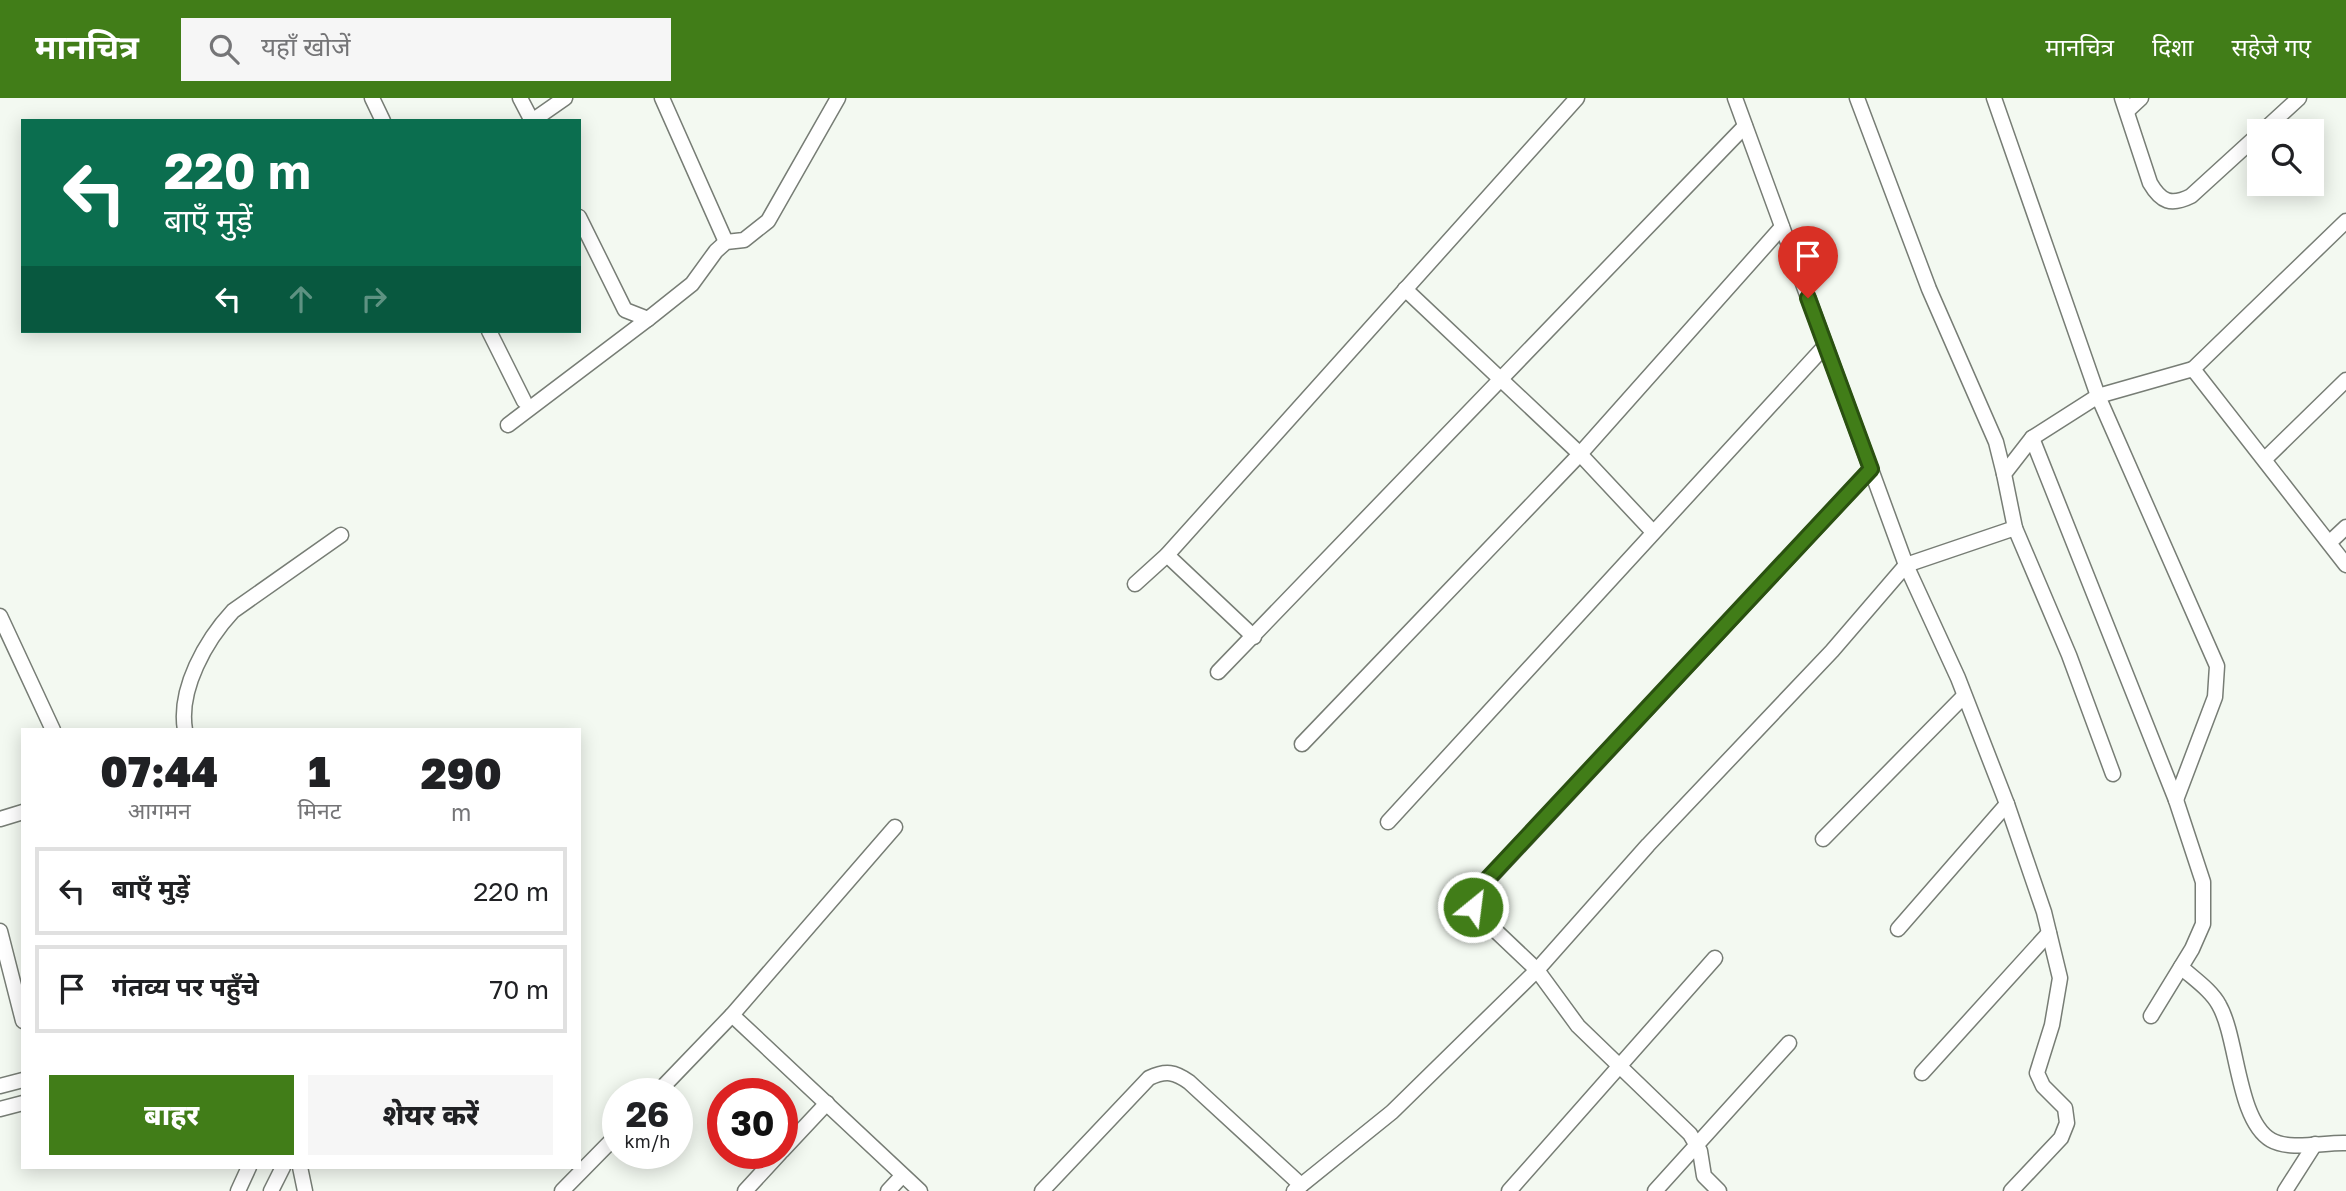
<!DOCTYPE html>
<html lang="hi">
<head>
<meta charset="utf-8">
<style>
  :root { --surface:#fff; --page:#f6f6f6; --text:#202124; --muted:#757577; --line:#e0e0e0; --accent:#417d18 }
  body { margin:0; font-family:"Golos Text","Noto Sans Devanagari",sans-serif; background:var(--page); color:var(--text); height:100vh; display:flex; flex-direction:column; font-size:26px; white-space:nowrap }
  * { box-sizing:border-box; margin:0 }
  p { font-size:23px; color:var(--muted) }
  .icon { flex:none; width:38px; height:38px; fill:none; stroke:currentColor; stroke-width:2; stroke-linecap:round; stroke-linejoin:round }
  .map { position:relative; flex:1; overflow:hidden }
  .drawer { position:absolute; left:21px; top:630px; width:560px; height:441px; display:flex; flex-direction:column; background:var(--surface); border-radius:0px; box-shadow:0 4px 18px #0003 }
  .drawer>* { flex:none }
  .hud { position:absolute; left:21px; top:21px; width:560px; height:214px; border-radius:0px; box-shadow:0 4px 18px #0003; background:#0b6e4f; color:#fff; overflow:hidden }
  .tools { position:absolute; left:2247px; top:21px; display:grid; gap:14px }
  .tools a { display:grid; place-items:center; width:77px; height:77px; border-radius:0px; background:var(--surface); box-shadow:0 4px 18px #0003; font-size:35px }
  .speed { position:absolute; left:602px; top:980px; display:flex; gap:14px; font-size:35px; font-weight:700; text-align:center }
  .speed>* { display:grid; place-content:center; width:91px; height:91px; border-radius:50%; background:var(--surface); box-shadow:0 4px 18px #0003; line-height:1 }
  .speed small { font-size:18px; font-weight:400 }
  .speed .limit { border:10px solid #d22; background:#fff; color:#111 }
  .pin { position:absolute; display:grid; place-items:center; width:60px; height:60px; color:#fff; margin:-72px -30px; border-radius:50% 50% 50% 0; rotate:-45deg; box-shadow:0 0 7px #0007 }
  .pin .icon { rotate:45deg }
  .me { position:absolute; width:77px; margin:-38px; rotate:29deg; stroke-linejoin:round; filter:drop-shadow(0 0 5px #0008) }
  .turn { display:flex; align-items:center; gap:24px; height:147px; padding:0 28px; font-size:32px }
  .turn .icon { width:91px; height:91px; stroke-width:2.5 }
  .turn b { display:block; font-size:49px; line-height:60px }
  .lanes { display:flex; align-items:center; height:66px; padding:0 28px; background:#0003; justify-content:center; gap:35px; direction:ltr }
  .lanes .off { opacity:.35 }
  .eta { display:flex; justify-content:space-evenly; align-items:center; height:119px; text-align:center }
  .eta b { font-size:42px; font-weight:800; line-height:49px }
  .button { display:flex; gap:14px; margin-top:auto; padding:14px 28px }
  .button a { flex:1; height:80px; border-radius:0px; background:var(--accent); color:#fff; font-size:28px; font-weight:800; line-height:80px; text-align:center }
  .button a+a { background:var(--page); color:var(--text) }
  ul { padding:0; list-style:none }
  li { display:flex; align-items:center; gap:21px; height:88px; margin:0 14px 10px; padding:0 14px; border:4px solid var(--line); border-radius:0px }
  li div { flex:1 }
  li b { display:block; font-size:26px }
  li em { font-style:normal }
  header { display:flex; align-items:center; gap:42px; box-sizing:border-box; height:98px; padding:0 35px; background:var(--accent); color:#fff }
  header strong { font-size:33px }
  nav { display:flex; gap:38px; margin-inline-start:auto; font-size:24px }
  .search { width:490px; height:63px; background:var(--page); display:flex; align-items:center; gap:18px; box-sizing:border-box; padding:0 24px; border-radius:0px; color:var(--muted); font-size:26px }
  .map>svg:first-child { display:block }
</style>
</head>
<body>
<header>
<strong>मानचित्र</strong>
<div class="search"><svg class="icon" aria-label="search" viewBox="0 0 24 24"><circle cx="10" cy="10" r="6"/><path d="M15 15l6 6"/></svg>यहाँ खोजें</div>
<nav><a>मानचित्र</a><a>दिशा</a><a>सहेजे गए</a></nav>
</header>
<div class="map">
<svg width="2346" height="1093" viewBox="0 0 2346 1093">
  <rect width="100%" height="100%" fill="#f3f9f1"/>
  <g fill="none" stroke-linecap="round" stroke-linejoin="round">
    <g stroke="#777d75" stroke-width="17">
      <g id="street">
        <path d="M372,0L383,23"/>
        <path d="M520,0L532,23"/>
        <path d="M662,0L726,144"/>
        <path d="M1735,0L1906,467L1958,580L2007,706L2044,814L2060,880L2052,927L2037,975L2043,988L2065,1010L2067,1025L2061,1040L2011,1093"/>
        <path d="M1857,0L1929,191L1996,344L2004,376"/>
        <path d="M1994,0L2098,298L2217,568L2215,599L2176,702"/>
        <path d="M2122,0L2150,85C2161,104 2171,108 2191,98L2259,36"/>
        <path d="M2127,13L2141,0"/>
        <path d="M532,23L565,0"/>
        <path d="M2263,33L2299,0"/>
        <path d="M1405,191L1580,356L1653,434"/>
        <path d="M648,221L692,186L716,153L726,144L744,142L768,123L838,0"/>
        <path d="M489,233L524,303"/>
        <path d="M2193,271L2346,123"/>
        <path d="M508,327L648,221L625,212L579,119"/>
        <path d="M2032,340L2176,702L2203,784V826L2192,851L2151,918"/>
        <path d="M2266,360L2346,282"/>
        <path d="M2015,430L2069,557L2113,676"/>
        <path d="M2330,444L2346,429"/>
        <path d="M1167,457L1254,539"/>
        <path d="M1135,486L1167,457L1577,0"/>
        <path d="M0,518L53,632"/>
        <path d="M1218,574L1745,28"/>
        <path d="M185,632C178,591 206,542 233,513L341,437"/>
        <path d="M1302,646L1580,356L1782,129"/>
        <path d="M0,721L23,714"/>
        <path d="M1388,724L1825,248"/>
        <path d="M1823,741L1964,598"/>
        <path d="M1898,831L2007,706"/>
        <path d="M0,833L23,923"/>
        <path d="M2181,869C2194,881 2211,892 2219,907C2238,940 2237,1022 2271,1042C2290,1053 2324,1044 2346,1045"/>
        <path d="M732,917L920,1093"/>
        <path d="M1922,975L2049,835"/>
        <path d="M0,988L23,982"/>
        <path d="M656,996L732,917L895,729"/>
        <path d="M0,1011L23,1005"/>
        <path d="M782,1053L827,1005"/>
        <path d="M300,1069L305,1093"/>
        <path d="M238,1093L249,1069"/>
        <path d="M271,1093L283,1069"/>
        <path d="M562,1093L618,1036"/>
        <path d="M745,1093L780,1055"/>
        <path d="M888,1093L902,1078"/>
        <path d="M1042,1093L1149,980C1166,972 1175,974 1189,984L1301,1087"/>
        <path d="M1294,1093L1392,1014L1537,872L1648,747L1832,553L1906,467L2015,430L2004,376L2032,340L2098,298L2193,271L2346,467"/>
        <path d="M1509,1093L1715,860"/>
        <path d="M1655,1093L1789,945"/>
        <path d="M1719,1093L1704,1078L1700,1053L1690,1036L1578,928L1537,872L1479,817L1473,809V798L1871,371"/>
        <path d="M2285,1093L2315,1046"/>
      </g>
    </g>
    <use href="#street" stroke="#fff" stroke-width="14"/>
  </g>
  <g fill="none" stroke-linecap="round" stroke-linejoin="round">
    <g stroke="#2a5110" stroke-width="18">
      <path id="route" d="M1473,809V798L1480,789L1871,371L1808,200"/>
    </g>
    <use href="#route" stroke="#417d18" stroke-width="12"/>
  </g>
</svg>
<div class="tools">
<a><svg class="icon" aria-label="search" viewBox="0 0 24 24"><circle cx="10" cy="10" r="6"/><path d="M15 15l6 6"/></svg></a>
</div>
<div class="speed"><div>26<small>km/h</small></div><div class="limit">30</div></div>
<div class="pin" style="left:1808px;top:200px;background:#d93025"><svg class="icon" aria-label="arrive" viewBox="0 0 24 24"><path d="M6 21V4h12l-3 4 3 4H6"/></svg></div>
<svg class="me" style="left:1473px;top:809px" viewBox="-20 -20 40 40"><circle r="17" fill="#417d18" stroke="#fff" stroke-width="3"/><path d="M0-11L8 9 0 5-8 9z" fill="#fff"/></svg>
<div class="hud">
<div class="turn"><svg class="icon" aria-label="left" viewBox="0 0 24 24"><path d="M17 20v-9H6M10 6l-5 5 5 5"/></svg><div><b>220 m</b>बाएँ मुड़ें</div></div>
<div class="lanes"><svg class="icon" aria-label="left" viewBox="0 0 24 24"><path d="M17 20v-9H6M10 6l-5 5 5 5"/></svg><svg class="icon off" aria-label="ahead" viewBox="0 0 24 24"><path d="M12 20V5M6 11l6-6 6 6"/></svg><svg class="icon off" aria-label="right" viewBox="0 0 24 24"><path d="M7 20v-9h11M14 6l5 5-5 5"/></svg></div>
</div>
<section class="drawer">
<div class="eta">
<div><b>07:44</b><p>आगमन</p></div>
<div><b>1</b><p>मिनट</p></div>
<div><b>290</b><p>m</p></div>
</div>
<ul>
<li><svg class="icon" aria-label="left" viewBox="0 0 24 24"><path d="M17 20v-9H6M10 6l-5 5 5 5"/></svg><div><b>बाएँ मुड़ें</b></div><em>220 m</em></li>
<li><svg class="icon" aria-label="arrive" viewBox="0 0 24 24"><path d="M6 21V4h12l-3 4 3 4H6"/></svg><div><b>गंतव्य पर पहुँचे</b></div><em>70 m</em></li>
</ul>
<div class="button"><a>बाहर</a><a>शेयर करें</a></div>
</section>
</div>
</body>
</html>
